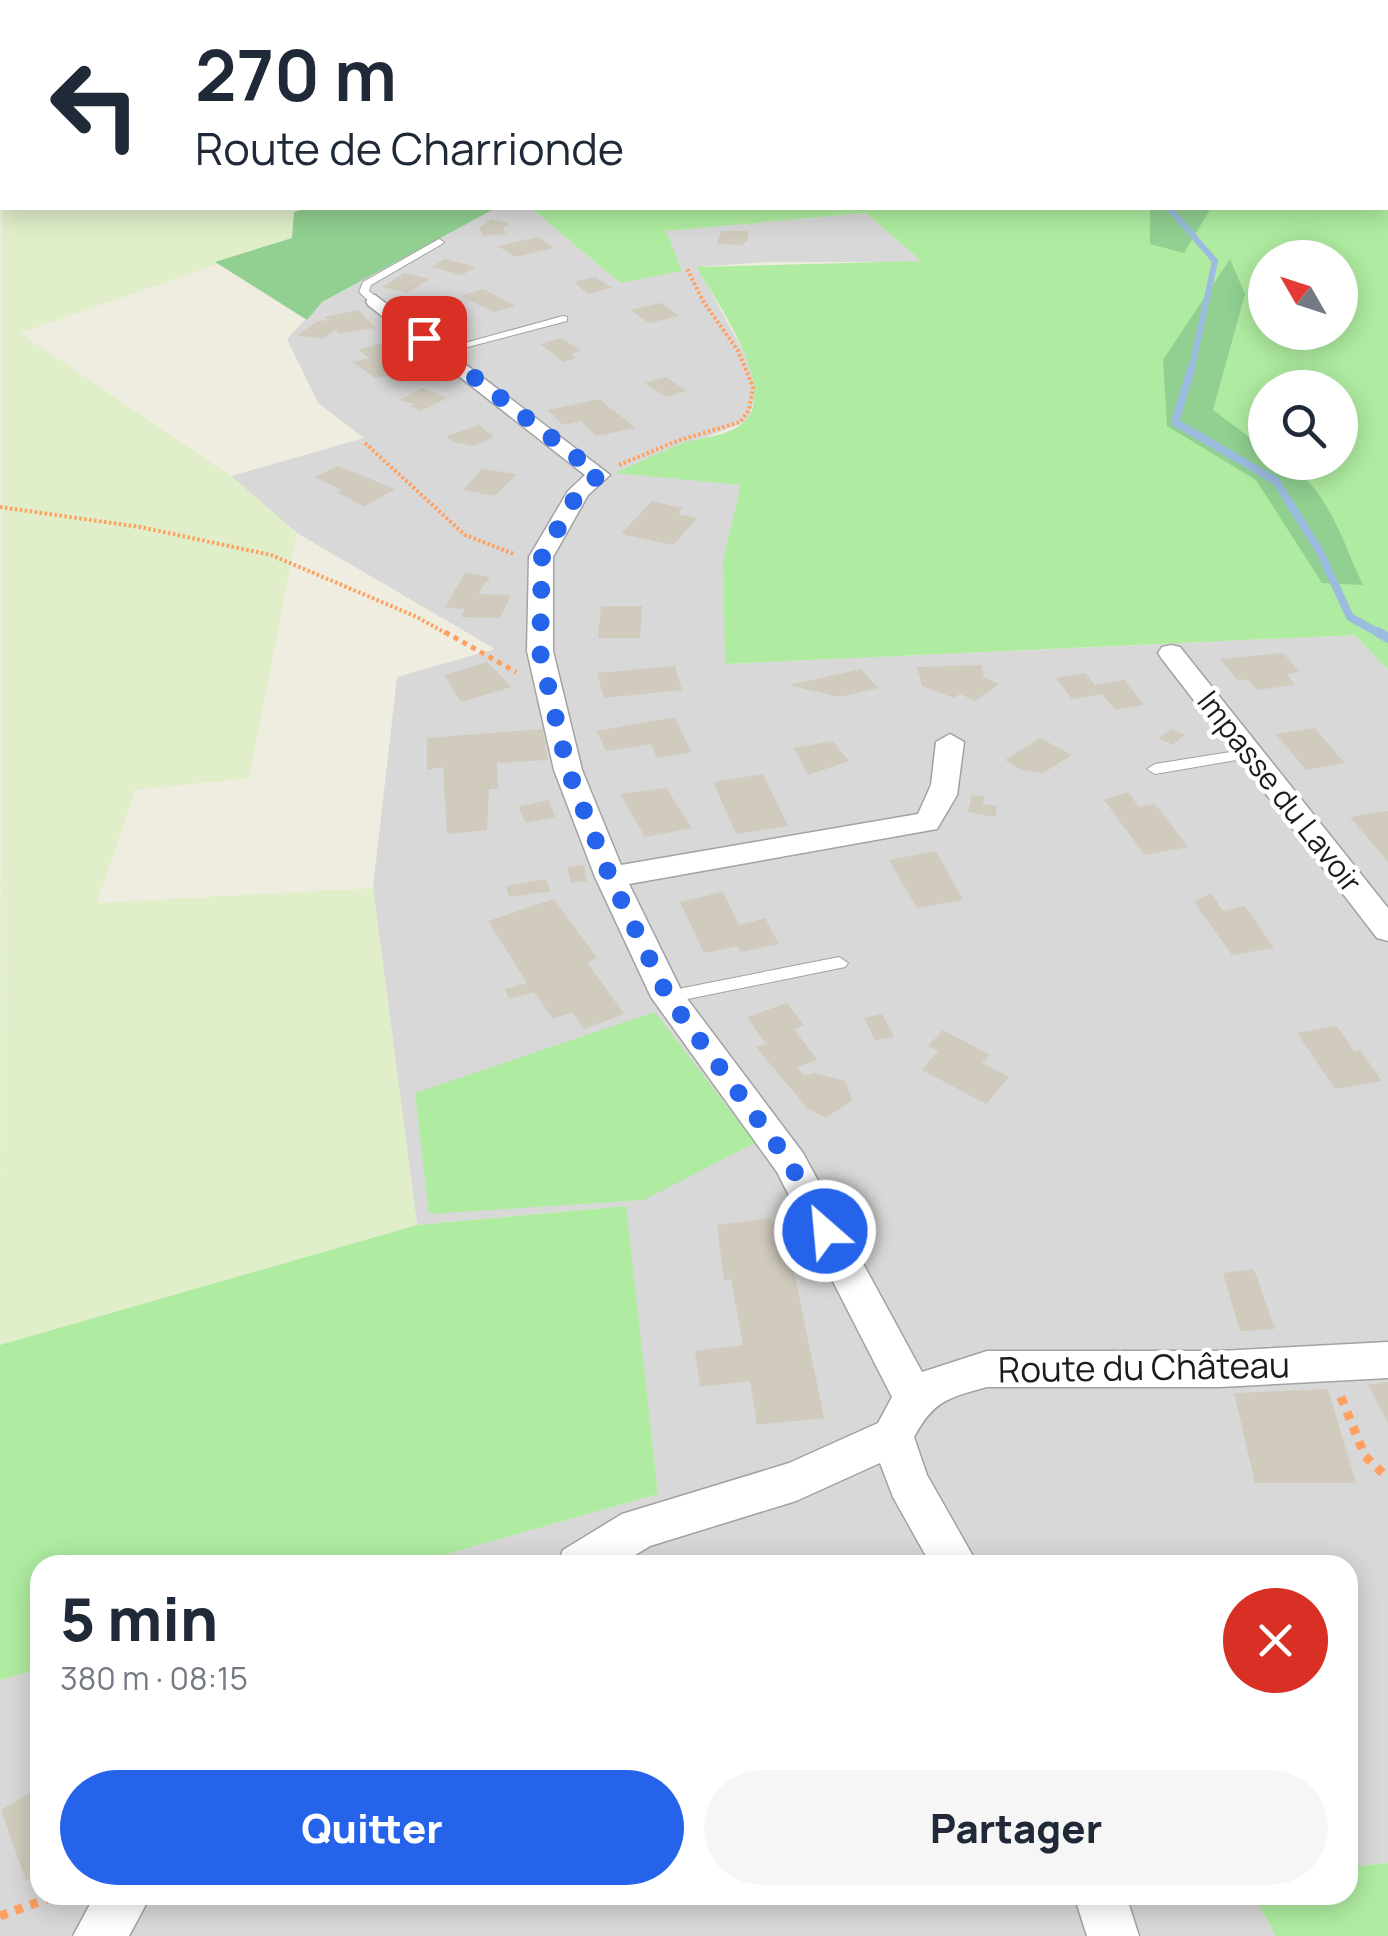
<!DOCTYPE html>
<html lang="fr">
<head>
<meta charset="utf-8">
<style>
  :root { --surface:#fff; --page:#f6f6f7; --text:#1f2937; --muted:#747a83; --accent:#2563eb }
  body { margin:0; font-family:Manrope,sans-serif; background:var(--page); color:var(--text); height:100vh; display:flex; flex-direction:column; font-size:38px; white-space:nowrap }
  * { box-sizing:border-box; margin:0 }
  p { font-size:32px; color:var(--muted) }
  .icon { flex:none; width:55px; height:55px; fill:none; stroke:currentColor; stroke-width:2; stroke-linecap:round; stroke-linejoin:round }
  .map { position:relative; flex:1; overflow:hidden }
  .sheet { position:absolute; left:30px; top:1555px; width:1328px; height:350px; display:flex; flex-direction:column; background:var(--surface); border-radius:30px; box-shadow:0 5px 25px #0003 }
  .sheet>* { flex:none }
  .hud { position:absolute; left:0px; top:0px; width:1390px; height:210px; box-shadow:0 5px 25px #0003; background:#fff; color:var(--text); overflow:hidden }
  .needle { width:65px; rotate:309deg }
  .tools { position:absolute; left:1248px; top:240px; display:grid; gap:20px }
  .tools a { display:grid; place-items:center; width:110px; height:110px; border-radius:50%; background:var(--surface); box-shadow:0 5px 25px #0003; font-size:50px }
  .pin { position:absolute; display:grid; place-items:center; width:85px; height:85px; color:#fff; margin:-42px; border-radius:20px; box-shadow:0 5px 15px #0006 }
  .me { position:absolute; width:110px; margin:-55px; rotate:333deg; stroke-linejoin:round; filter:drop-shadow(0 0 8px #0008) }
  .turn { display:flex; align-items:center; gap:35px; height:210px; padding:0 30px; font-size:45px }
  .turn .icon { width:130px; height:130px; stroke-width:2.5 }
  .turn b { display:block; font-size:70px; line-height:85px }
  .round { display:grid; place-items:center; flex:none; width:105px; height:105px; border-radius:52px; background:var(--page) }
  .headline { display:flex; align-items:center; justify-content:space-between; height:170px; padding:0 30px }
  h1 { font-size:60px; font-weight:800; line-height:75px }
  .action { display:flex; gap:20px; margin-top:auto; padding:20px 30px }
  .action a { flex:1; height:115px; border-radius:60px; background:var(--accent); color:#fff; font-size:40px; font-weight:800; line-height:115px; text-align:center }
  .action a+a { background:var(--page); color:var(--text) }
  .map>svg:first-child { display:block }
</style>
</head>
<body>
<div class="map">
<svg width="1388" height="1936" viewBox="0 0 1388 1936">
  <rect width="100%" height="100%" fill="#eeeddf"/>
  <g fill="#d9d8d8">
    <path d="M496,208H531L620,283L665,231L866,213L922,262H766L697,267L753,369L755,397L747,421L618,472L742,485L723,560L726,664L1355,635L1388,670V1863L1348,1867V1565H408L658,1494L625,1206L417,1225L373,888L397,677L495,649L297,533L231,476L364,438L318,403L287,339L322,302Z"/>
    <path d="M40,1669V1895H1253L1276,1936H0V1680Z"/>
  </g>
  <path fill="#e0eec9" d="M2,196V208H308L294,212L293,238L20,333L231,476L297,533L249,778L135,790L97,903L373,888L417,1225L0,1345Z"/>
  <g fill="#afeca1" fill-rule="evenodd">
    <path d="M1388,73V670L1355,635L725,664L723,560L741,485L615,473C637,463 658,453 680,444C699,437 730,437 745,421C778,386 715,300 696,267L921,261L866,213L666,231L682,271L620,283L531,208H1150V243L1184,252L1211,208H1388ZM1265,258H1340V332H1265ZM1265,388H1340V462H1265Z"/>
    <path d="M655,1012L755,1143L644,1200L429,1214L415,1093Z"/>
    <path d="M626,1206L658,1494L408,1565H40V1669L0,1680V1345L417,1225Z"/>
    <path d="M1388,1863V1936H1276L1253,1895H1348V1867Z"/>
  </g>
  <g fill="#91d091">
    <path d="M0,0H407L2,2L0,105Z"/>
    <path d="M466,0H913L464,2Z"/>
    <path d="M308,208H496L322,302L307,320L215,262L292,238L294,212Z"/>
    <path d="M1150,208H1211L1184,253L1150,244Z"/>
    <path d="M1230,259L1245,294L1213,410L1265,449V462C1321,462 1342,542 1363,585L1322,583L1256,480L1167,426L1163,360Z"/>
  </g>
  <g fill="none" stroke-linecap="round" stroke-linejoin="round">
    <path stroke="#9cbcdf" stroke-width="6" d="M1169,208L1215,261L1191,371"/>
    <path stroke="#9cbcdf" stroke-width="8" d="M1191,369L1175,422L1276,481L1320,552L1350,617L1382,635"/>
    <path stroke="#9cbcdf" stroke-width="10" d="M1378,632L1388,638"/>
  </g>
  <g fill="#d0cbbd">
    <path d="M492,219L510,224L503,228L506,234L483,236L479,228Z"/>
    <path d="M721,231H749L747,241L741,245L717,244Z"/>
    <path d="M538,237L554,248L515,257L498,246Z"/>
    <path d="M445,259L476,267L462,275L431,267Z"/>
    <path d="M404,273L430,279L408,293L382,287Z"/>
    <path d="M595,277L612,288L588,294L574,282Z"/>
    <path d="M483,289L491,293L516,306L494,312L460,296Z"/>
    <path d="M661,303L679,316L649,323L630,310Z"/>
    <path d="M359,310L375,328L338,334L336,329L322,339L297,335L318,321L329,320L324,317Z"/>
    <path d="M561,338L581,351L571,354L576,358L563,362L540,344Z"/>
    <path d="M387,342L410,361L396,374L375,378L352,362L370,358L358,350Z"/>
    <path d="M666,377L687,391L666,397L645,383Z"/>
    <path d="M422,388L447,398L421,411L409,406L414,404L399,400Z"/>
    <path d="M599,399L636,428L596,436L581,421L563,425L548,410Z"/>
    <path d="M479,425L494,437L473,446L453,442L446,436Z"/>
    <path d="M338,466L395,489L364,507L337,492L342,490L314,477Z"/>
    <path d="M482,469L517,474L495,496L463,490Z"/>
    <path d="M652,501L683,508L678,514L697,518L673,545L621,534Z"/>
    <path d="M465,573L490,577L478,594L511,595L500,618L461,617L465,609L445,607Z"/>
    <path d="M601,606H642L640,638H598Z"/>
    <path d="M1283,653L1300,672L1287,674L1295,685L1256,690L1248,679L1238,681L1220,659Z"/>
    <path d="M487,662L512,687L461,702L444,675Z"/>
    <path d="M981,665L984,677L999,684L975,701L960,694L954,698L922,686L917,667Z"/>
    <path d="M675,666L682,690L604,698L597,673Z"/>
    <path d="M861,669L878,688L839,697L789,685Z"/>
    <path d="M1085,673L1095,685L1124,680L1144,705L1115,710L1102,694L1072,699L1056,678Z"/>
    <path d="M675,717L691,752L657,758L651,744L606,751L597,731Z"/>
    <path d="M1315,728L1340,758L1345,763L1306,770L1276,734Z"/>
    <path d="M543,729L548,760L497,763L498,789H489L487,830L447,834L443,767L427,770V738Z"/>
    <path d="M1172,729L1185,735L1172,745L1158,738Z"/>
    <path d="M1040,738L1072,755L1043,773L1021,770L1005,760Z"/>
    <path d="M833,741L849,761L808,775L794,748Z"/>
    <path d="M763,774L788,826L736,834L713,782Z"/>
    <path d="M666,788L692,828L645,837L620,794Z"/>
    <path d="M1128,792L1139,807L1155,804L1188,847L1145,855L1104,800Z"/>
    <path d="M972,795L984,796L983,804L997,806L995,817L968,812Z"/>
    <path d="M549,800L555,817L526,823L518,807Z"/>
    <path d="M1388,811V862L1350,817Z"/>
    <path d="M936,851L963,900L917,908L889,860Z"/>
    <path d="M584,865L587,881L571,883L567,867Z"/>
    <path d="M546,879L550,891L509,897L506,886Z"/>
    <path d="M723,892L739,925L765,918L779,944L741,952L738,946L704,953L680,902Z"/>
    <path d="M1211,893L1223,911L1245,906L1274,948L1232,955L1194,902Z"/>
    <path d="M554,899L597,958L587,962L624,1014L584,1029L572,1012L553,1019L534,992L509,999L505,989L527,983L488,921Z"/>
    <path d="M787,1003L804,1025L794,1029L817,1060L797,1067L805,1076L814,1073L845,1081L852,1100L826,1118L807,1108L756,1047L766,1044L747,1017Z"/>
    <path d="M882,1014L894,1037L875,1040L864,1018Z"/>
    <path d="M1337,1026L1354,1051L1360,1050L1382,1081L1335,1089L1297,1033Z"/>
    <path d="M943,1030L990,1055L982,1063L1009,1077L986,1104L922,1070L938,1051L928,1046Z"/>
    <path d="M789,1216L801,1236L782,1242L792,1261L824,1418L757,1425L750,1381L700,1387L695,1351L743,1345L731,1279L724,1280L717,1225L770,1218L772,1222Z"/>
    <path d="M1254,1269L1275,1329L1240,1331L1223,1273Z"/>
    <path d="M1388,1382V1423L1368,1385Z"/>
    <path d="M1328,1389L1356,1483H1255L1234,1393Z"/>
    <path d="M40,1787V1872L26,1881L1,1810Z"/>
  </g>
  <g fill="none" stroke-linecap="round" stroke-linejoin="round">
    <g stroke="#a2a2a2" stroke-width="2">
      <g id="service">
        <path d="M439,239L444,242L442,244L371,285L369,291L379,299V303H371L359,292L363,282Z"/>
        <path d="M563,316L567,317V321L441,354L436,351Z"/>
        <path d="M1249,749L1254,751L1257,754L1254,757L1155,774L1147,769L1155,764Z"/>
        <path d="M839,957L848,963L845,967L668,1003L659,997L668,991Z"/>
      </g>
    </g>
    <g stroke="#a2a2a2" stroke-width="3">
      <g id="minor">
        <path d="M375,295L610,475L588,495L553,557V651L582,770L621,865L918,814L931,785L936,742L950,734L964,742L957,795L937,829L629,884L682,992L803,1153L922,1372L987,1351H1220L1388,1342V1378L1220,1387H987C948,1398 934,1400 914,1437L927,1475L978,1565H931L893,1497L880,1463L796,1501L650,1546L619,1565H557L563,1550L622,1514L789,1463L878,1423L892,1397L777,1172L651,997L595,877L554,770L527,651L529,557L568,491L585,475L368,305L366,301Z"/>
        <path d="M1171,645L1180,647L1388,908V941L1377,938L1162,659L1158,653L1162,647Z"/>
        <path d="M95,1895H151L129,1936H73Z"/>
        <path d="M1074,1895H1126L1139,1936H1087Z"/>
      </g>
    </g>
    <g stroke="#ffa05f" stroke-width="2.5" stroke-dasharray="2.5 2.5" stroke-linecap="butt">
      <path d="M381,0L403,2"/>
      <path d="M1349,0L1353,2"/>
      <path d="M107,2H114"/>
      <path d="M360,2L375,0"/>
    </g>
    <g stroke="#ffa05f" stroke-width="4" stroke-dasharray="2.5 2.5" stroke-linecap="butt">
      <path d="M365,443L465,535L514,554"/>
      <path d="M619,465L677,441L740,422L749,410L753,387L738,351L703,301L687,268"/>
      <path d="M0,507L140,527L271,555L417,617L449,635"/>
    </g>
    <path stroke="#ffa05f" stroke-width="5" stroke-dasharray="5 5" stroke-linecap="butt" d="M445,632L516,672"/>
    <g stroke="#ffa05f" stroke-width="9" stroke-dasharray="8 8" stroke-linecap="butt">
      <path d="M1341,1397L1365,1456L1388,1478"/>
      <path d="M0,1916L58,1895"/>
    </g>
    <use href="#service" fill="#fff" fill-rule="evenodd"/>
    <use href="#minor" fill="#fff" fill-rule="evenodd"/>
  </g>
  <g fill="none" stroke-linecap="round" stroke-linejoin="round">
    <path stroke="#2563eb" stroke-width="18" stroke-dasharray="0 32.4" d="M424,338L599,475L579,491L542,557L540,652L568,770L610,877L668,997L790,1163L825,1231"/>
  </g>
  <g text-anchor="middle" stroke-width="9" stroke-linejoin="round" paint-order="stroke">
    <g font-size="30" fill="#1b1b1b" stroke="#fff">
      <text transform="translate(1279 792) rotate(52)" y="10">Impasse du Lavoir</text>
    </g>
    <g font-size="35" fill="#1b1b1b" stroke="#fff">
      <text transform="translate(1144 1368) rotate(-1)" y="12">Route du Château</text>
    </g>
  </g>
</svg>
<div class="tools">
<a><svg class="needle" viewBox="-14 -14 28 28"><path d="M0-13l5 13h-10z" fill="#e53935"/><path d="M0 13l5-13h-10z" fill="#747a83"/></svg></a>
<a><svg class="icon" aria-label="search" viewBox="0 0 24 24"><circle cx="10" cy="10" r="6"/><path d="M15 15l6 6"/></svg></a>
</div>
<div class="pin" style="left:424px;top:338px;background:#d93025"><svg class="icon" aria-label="arrive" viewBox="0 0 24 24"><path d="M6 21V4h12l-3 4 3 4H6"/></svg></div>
<svg class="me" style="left:825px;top:1231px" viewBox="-20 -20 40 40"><circle r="17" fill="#2563eb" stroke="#fff" stroke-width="3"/><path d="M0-11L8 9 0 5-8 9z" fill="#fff"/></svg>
<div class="hud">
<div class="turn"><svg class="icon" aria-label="left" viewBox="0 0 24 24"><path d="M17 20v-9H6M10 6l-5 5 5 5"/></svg><div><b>270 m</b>Route de Charrionde</div></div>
</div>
<section class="sheet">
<div class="headline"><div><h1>5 min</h1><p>380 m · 08:15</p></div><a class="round" style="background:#d93025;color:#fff"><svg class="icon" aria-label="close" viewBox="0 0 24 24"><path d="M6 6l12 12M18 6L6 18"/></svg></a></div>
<div class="action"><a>Quitter</a><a>Partager</a></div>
</section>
</div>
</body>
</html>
